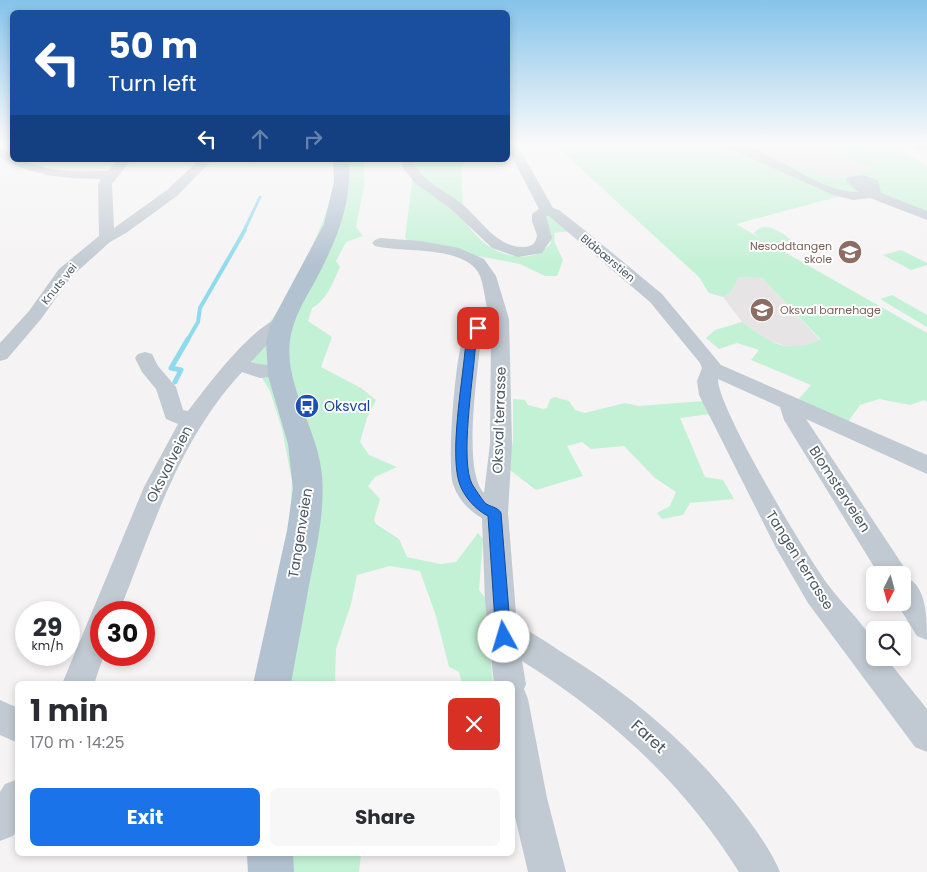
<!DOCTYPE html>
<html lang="en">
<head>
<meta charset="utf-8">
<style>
  :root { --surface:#fff; --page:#f7f7f7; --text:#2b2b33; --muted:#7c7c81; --accent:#1a73e8 }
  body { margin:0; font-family:Poppins,sans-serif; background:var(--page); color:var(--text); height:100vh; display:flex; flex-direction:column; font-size:19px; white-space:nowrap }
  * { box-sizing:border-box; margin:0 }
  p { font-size:16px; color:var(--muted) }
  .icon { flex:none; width:28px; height:28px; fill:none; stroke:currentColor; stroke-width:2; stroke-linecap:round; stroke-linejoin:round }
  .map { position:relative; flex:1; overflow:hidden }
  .panel { position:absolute; left:15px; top:681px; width:500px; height:175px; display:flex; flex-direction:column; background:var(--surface); border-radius:8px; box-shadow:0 2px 8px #0003 }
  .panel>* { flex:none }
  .guide { position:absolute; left:10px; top:10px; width:500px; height:152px; border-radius:8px; box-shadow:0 2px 8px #0003; background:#1a4fa0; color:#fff; overflow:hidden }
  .needle { width:32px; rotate:186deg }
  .buttons { position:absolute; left:866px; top:566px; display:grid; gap:10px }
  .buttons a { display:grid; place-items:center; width:45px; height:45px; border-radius:8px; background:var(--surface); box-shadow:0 2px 8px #0003; font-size:25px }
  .speed { position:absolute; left:15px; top:601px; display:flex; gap:10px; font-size:25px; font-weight:700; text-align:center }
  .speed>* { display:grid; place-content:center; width:65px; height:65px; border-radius:50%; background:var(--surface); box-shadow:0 2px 8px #0003; line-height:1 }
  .speed small { font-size:12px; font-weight:400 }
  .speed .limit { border:8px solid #d22; background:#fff; color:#111 }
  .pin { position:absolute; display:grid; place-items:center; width:42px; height:42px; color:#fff; margin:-21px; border-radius:10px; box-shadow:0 2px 8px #0006 }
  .me { position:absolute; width:55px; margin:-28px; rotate:354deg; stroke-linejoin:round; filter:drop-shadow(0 0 4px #0008) }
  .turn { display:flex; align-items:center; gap:18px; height:105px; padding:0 15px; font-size:22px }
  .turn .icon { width:65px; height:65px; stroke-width:2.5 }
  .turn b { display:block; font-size:35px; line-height:42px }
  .lanes { display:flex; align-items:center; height:48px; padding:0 15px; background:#0003; justify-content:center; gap:25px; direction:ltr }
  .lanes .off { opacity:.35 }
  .round { display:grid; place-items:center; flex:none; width:52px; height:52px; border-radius:8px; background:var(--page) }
  .overview { display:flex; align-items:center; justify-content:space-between; height:85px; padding:0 15px }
  h1 { font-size:30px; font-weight:700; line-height:38px }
  .cta { display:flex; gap:10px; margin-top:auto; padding:10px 15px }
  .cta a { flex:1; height:58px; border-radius:8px; background:var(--accent); color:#fff; font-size:20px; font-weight:700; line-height:58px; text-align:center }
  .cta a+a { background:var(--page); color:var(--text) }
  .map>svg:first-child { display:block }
</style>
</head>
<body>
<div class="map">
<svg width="927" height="872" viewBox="0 0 927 872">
  <rect width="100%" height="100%" fill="#f5f3f3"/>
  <g fill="#e6e4e5">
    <path d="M731,144H819L874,169L834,179Z"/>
    <path d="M739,277L762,278L821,341L794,348L768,341L742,322L723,297L730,293Z"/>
  </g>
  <g fill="#c3f1d5">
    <path d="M554,144H731L834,179L873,169L819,144H913L899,148L927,166V214L867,189L736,224L760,238L754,233C767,217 786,237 798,245V248L793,249L772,245L927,333V402L924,400L910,405L879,399L860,405L848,422L798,400L811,385L751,360L759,350L737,343L719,349L706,338L715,330L742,322C772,344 784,354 821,340L762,278L739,277L730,293L723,297L709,293L699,277Z"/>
    <path d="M333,160H364V186L356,227L363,236L346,242L336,261L340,267C333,282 327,300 312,308L308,321L332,337L321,367L361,388L376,400L367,418L360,442L369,455L397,467L375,477L368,486L380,499L374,520L376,524L399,539L407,557L440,564L456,562L478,533L483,539L479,590L485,597L493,684H462L459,672L449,667L436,616L420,571L390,566L357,575L351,604L336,649L335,684H254L290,516L292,481L282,429L270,391L244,348C258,336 272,321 282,305C298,279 345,188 333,160Z"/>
    <path d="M412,160H462C460,180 464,199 462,219C470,228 479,240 490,247C509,259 536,262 551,243L542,216L547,214L571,231L554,233L555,243L563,260L557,276H545L520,264L410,243L405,238L414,168Z"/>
    <path d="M901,250L927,263V265L911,270L883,255Z"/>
    <path d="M892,295L927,315V327L880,299Z"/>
    <path d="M555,397L569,401L575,410L585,413L625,403L639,406L704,401L710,414L680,418L705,477L723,480L734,499L690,503L683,515L662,519L657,513L670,506L676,492L655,478L624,446L591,449L582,442L567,446L583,476L536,490L506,467L513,442V399L525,400L528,405L543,409L547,408L550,399Z"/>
    <path d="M247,854H361L359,872H248Z"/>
  </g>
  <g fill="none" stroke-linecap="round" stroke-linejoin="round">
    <path stroke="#90daee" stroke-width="3" d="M244,231L260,197"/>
    <path stroke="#90daee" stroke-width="4" d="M187,341L198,322L200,308L245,230"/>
    <path stroke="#90daee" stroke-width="5" d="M175,382L181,370L171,368L188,339"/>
    <g fill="#c1cad2" fill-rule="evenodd">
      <path d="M508,144H517L553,208L559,210L587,232L662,294L721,365L927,455V474L806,419L904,567L908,575L907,578C927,586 927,620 927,640L917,636L896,602H902V575H879L784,420L780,407L718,379C717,407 807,557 829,586C842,604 864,623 874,643C876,646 875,653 875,658H886L927,709V752L915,747L808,603L776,548L699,395L697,381L702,368L700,363L650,302L549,216H546L552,238L542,253L518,257L492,248L451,209L416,184L403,168L401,160H413C422,182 443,189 461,203C480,218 497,249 525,247C533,246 536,243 537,235L532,221V214L539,209L508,149Z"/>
      <path d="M720,144C770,142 812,192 858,192L846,180L848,177L863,175L878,180L881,193L927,211V220L870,198L853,200L833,195Z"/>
      <path d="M913,144H927V150L914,149Z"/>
      <path d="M0,148L12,154V160C26,160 37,166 51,169C69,172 88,171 107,171L118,160H131L112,184L114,228L167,190L199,160H212L177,196L126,233L110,242L71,277L41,319L7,359L0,361V343L29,311L59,269L99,236L98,184L101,179C65,179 32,176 0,157Z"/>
      <path d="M380,238L421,241L459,248L484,259L496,276L509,319L512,444L508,513L517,626C533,632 549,644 563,653C630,694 688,743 737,805C753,826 770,848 780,872H739C684,784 610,716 522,661L526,684L524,689L528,699L547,798L566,872H528L512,804V684H494L485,601L482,518C469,511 458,499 453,484C447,466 455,353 464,336C470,325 478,321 490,316C484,303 485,284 478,272C461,245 401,253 375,246L372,243L375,240ZM491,329L490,444L484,493C462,470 478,371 481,338Z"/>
      <path d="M282,317L289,319L291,323L278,333L251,362C263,366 273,364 285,367L288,371L285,375L260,378L242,372C178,441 153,528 119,612H101V655H104L94,684H62L144,487L178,424L166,419L156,389L142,372L135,358L138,354L145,352L152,354L158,366L176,387L183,410L188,411C207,386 252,325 282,317Z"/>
      <path d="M0,700L18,708V743L0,735Z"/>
      <path d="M18,779V829L13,836L0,841V792L5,784Z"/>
    </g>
    <g fill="#b3c2d1" fill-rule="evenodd">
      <path d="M333,160H349C352,207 335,244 313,285C303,302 293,320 290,340C284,386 318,429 322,475C325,510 317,546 310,580C304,614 297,649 291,684H253L287,531L293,489L288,444L268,376L266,341L271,323L324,224L334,182Z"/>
      <path d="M247,854H293L294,872H248Z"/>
    </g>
  </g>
  <linearGradient id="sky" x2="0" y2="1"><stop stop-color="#85c3ea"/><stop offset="0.54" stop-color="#fafafa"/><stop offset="1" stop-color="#fafafa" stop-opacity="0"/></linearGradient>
  <rect width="927" height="266" fill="url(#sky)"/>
  <path fill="#1a73e8" stroke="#114b97" d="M474,326L482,328L477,338L475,351C473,379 460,461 472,484C475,489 481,498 485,503C490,507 498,507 501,513L511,637L509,642L504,644L498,642L496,637L488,516C476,510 463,496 459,482C450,452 462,384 465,351L467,338Z"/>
  <defs>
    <g id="school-disc" transform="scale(1.25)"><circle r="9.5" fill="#8d6e63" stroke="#fff"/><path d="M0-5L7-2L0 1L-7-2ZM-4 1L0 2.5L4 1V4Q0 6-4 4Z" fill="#fff"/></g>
    <g id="bus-disc" transform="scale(1.25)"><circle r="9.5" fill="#1a4fb4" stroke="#fff"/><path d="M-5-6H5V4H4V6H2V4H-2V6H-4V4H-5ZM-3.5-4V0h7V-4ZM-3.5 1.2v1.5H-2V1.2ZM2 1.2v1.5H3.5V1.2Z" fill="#fff"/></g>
  </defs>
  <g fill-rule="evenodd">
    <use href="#school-disc" x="850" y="252"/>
    <use href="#school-disc" x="762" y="310"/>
    <use href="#bus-disc" x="307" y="406"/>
  </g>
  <g text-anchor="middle" stroke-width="4" stroke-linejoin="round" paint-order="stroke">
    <g font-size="11" fill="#785e54" stroke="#fff" text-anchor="end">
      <text x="832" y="250">Nesoddtangen<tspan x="832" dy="13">skole</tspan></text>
      <text x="780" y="314" text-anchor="start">Oksval barnehage</text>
    </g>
    <g font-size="11" fill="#4a5661" stroke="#fff">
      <text transform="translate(608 258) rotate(40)" y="4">Blåbærstien</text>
      <text transform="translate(59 284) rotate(-51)" y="4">Knuts vei</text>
    </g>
    <g font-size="14" fill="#164399" stroke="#fff" text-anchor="start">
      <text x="324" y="411">Oksval</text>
    </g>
    <g font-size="14" fill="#4a5661" stroke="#fff">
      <text transform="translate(499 420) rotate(-88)" y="5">Oksval terrasse</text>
      <text transform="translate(169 464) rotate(-63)" y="5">Oksvalveien</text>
      <text transform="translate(840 489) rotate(57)" y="5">Blomsterveien</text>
      <text transform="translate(300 533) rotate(-81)" y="5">Tangenveien</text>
      <text transform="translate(800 560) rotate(58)" y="5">Tangen terrasse</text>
    </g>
    <g font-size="16" fill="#4a5661" stroke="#fff">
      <text transform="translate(649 736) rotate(42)" y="6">Faret</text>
    </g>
  </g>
</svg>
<div class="buttons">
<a><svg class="needle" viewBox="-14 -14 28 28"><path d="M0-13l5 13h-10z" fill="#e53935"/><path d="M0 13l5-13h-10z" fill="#7c7c81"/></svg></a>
<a><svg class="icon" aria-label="search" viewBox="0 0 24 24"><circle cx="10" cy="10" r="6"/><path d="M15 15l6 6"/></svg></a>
</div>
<div class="speed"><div>29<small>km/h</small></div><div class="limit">30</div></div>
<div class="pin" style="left:478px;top:328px;background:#d93025"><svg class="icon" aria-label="arrive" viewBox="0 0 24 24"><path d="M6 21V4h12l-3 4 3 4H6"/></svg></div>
<svg class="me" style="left:504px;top:637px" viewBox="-20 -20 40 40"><circle r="19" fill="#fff"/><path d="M0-13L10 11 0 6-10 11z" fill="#1a73e8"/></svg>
<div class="guide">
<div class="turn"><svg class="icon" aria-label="left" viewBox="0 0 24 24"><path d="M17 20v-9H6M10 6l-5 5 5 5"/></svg><div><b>50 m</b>Turn left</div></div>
<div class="lanes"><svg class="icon" aria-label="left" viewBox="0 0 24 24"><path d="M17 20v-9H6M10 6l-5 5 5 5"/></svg><svg class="icon off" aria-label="ahead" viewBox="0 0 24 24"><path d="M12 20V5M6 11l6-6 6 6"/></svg><svg class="icon off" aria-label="right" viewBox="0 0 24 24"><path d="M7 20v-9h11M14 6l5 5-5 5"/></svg></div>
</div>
<section class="panel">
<div class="overview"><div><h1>1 min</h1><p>170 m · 14:25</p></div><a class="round" style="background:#d93025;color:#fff"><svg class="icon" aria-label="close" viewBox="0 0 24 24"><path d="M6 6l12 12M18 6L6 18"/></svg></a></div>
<div class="cta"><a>Exit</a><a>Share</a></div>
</section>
</div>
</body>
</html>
